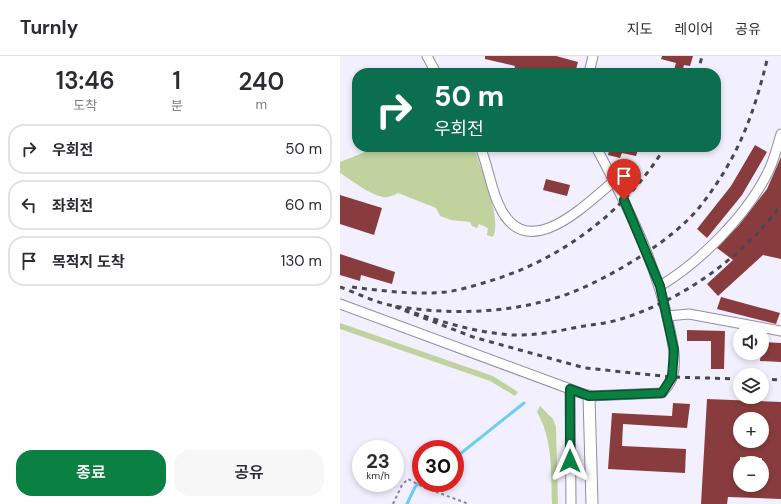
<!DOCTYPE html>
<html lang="ko">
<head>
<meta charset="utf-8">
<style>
  :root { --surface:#fff; --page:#f7f7f7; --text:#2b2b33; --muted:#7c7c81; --line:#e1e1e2; --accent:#0b8043 }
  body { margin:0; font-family:"DM Sans","Noto Sans KR",sans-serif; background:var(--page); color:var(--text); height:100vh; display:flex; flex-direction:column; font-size:15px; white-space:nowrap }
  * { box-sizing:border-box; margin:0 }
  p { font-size:13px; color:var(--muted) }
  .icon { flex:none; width:22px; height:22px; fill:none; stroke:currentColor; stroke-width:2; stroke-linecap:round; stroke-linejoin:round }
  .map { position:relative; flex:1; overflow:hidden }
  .details { display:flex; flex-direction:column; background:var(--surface); width:340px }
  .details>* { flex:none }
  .top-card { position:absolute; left:12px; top:12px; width:369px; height:84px; border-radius:16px; box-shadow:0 2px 6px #0003; background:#0b6e4f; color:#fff; overflow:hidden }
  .tools { position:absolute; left:393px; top:268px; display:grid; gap:8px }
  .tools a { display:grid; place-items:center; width:36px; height:36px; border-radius:50%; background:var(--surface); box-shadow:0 2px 6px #0003; font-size:20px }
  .speed { position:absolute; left:12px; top:384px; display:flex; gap:8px; font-size:20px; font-weight:700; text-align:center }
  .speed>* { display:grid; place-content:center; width:52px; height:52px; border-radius:50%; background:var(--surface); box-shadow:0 2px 6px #0003; line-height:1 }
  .speed small { font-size:10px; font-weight:400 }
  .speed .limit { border:6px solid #d22; background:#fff; color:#111 }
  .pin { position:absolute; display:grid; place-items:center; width:34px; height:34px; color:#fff; margin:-41px -17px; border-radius:50% 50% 50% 0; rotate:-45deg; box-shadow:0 0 4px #0007 }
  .pin .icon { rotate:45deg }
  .me { position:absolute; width:44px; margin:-22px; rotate:0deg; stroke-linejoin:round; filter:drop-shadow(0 0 3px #0008) }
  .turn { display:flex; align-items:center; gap:14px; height:84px; padding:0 16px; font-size:18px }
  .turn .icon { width:52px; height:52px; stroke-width:2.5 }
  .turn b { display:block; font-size:28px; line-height:34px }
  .eta { display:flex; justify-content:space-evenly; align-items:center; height:68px; text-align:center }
  .eta b { font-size:24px; font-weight:600; line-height:28px }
  .cta { display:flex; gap:8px; margin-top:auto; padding:8px 16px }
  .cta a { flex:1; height:46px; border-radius:16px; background:var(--accent); color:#fff; font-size:16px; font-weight:600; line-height:46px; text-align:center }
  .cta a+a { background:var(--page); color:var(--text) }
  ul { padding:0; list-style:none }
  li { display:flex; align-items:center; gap:12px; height:50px; margin:0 8px 6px; padding:0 8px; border:2px solid var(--line); border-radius:16px }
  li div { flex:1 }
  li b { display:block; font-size:15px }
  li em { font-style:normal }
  header { display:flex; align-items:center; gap:24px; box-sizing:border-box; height:56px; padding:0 20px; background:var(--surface); border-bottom:1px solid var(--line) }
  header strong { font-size:19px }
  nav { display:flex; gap:22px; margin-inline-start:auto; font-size:14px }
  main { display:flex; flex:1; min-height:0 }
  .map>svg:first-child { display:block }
</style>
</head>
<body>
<header>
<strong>Turnly</strong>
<nav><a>지도</a><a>레이어</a><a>공유</a></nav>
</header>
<main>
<section class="details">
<div class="eta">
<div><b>13:46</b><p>도착</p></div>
<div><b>1</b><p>분</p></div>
<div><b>240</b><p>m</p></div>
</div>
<ul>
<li><svg class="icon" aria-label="right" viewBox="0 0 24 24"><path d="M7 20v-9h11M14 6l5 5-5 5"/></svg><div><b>우회전</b></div><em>50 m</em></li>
<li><svg class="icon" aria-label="left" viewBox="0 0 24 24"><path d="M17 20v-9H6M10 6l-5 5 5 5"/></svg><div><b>좌회전</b></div><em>60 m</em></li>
<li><svg class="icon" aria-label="arrive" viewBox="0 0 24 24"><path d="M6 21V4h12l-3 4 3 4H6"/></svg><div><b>목적지 도착</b></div><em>130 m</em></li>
</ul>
<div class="cta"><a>종료</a><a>공유</a></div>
</section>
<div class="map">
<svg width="441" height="448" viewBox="0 0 441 448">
  <rect width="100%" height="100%" fill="#f2effe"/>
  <g fill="#c0d39f">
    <path d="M38,91H133C140,107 163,166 153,181L147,179L148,172L139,168L137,172L132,170L130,166L111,164L100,160L96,152L58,137C54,139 48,142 43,141C28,138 13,125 0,117V106Z"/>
    <path d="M0,267L153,320L178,336L175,340L150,325L0,273Z"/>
    <path d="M200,350L213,363L216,371L218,448H212C211,417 213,383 197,356Z"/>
  </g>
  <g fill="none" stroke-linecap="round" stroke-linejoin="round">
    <g stroke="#6bcdf2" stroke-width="3">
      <path d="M115,402L184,347"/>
      <path d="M67,448L75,431L81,425"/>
    </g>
  </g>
  <g fill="#893c3d" fill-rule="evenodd">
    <path d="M145,0H216L238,6L235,17H173L175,10L145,3Z"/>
    <path d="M322,0H353L350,10L344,9L342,17H333L336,7L321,3Z"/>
    <path d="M415,89L427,96L402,139L367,182L357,173L391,130Z"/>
    <path d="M270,91H299L296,100L282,97L280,102L268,99Z"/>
    <path d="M441,101V203L423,199L378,240L367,228L393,204L377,192L399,169L427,133Z"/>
    <path d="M206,123L230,129L227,140L203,134Z"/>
    <path d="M0,139L42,152L34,179L0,168Z"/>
    <path d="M0,198L55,216L52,228L21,219L20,225L0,219Z"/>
    <path d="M381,241L440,257L436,268L377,253Z"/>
    <path d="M347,274L385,275L384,313H371V285H347Z"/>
    <path d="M422,286L441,287V306L420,305Z"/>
    <path d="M367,343L441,346V443L388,441L387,448H361ZM400,363H422V385H400ZM400,401L422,402V429H400Z"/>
    <path d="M333,347L350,348L347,372L283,368L282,390L346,393L345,417L268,413L272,357L332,360Z"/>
  </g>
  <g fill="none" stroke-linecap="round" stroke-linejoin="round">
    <g stroke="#918e9f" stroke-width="11">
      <g id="minor">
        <path d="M87,0L96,17"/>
        <path d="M249,17L253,0"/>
        <path d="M140,91C148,109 150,129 158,147C185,211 244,150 274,125"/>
        <path d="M320,230C360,206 406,160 427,118C434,105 437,91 441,78"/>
        <path d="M0,248L249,340L322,337C326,332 330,328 332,322C337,307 333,288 330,274C317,208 287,149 256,91"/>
        <path d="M327,260L349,258L441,275"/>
        <path d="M230,333L231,448"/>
      </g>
    </g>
    <g stroke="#918e9f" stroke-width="13">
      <path id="tertiary" d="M249,340L252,448"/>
    </g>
    <path stroke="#898691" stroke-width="2" stroke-dasharray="3 3" stroke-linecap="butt" d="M53,448L62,429L68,423L83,431L129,448"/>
    <use href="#minor" stroke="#fff" stroke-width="9"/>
    <use href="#tertiary" stroke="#fff" stroke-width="11"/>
    <g stroke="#49474f" stroke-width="3" stroke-dasharray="5 5" stroke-linecap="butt">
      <path d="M358,17L362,0"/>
      <path d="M0,231C17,237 36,247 54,250C103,258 157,258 205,245C237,237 269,220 298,202C320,188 346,169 362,148C399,100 414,58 428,0"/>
      <path d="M12,231C43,235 74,239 106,236C121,234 136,229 150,225C222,203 286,155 325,91"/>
      <path d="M400,323L332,321L245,312L133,281L53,250C88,261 124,274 161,278C185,281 210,277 233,272C248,269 263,268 278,264C341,245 402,202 441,149"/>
      <path d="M422,323L441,324"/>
    </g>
  </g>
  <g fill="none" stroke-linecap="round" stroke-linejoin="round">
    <g stroke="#07532c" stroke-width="10">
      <path id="route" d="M230,405V333L249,340L322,337L332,321L334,294L320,230L284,144"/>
    </g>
    <use href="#route" stroke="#0b8043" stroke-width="7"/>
  </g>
</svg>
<div class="tools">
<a><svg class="icon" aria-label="sound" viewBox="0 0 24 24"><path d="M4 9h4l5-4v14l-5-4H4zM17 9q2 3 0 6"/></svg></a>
<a><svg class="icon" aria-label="layers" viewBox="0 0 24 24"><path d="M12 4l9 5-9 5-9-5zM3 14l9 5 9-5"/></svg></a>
<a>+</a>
<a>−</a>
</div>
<div class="speed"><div>23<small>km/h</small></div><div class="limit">30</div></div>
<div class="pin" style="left:284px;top:144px;background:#d93025"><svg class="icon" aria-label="arrive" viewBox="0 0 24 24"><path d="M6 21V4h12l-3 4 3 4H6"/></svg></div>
<svg class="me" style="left:230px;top:405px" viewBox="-20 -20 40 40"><path d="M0-17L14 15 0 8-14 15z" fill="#0b8043" stroke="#fff" stroke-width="4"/></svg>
<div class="top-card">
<div class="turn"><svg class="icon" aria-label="right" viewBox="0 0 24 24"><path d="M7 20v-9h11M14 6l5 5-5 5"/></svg><div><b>50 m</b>우회전</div></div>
</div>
</div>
</main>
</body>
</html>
